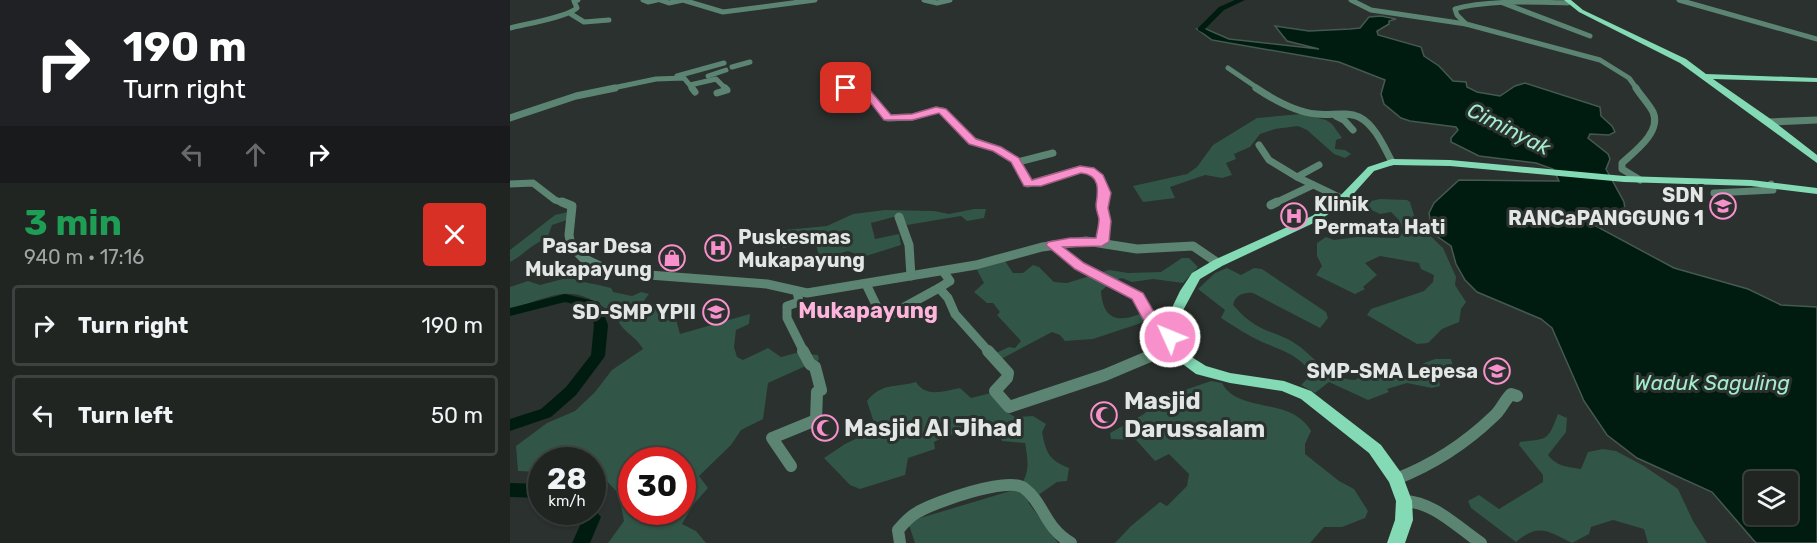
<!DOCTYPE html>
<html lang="en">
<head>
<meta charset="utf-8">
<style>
  :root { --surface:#202522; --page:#282d2a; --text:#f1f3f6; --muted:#a2a5a5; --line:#3d4240 }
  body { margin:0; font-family:Rubik,sans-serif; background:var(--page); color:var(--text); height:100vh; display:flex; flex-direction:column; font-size:22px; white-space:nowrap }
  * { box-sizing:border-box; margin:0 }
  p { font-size:20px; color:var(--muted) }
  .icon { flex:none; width:33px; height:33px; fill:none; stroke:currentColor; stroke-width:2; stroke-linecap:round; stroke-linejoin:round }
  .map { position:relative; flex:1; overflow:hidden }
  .drawer { display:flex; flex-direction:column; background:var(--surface); width:510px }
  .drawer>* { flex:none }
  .banner { background:#202124; color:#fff; overflow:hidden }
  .buttons { position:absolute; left:1234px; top:471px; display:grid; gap:12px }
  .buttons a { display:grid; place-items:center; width:54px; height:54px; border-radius:6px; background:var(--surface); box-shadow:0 2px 4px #0004,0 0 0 2px var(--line); font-size:30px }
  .speed { position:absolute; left:18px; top:447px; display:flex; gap:12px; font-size:30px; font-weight:700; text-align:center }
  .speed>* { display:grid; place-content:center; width:78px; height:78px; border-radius:50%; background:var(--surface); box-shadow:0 2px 4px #0004,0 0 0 2px var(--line); line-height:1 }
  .speed small { font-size:15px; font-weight:400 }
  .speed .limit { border:9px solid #d22; background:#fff; color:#111 }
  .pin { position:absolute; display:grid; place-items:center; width:51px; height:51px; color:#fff; margin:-26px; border-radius:12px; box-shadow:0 3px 9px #0006 }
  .me { position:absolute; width:66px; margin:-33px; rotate:314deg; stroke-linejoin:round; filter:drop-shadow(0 0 4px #0008) }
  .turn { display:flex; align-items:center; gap:21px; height:126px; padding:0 24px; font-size:27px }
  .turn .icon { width:78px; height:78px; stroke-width:2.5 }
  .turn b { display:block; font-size:42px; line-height:51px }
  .lanes { display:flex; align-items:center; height:57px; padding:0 24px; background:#0003; justify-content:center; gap:30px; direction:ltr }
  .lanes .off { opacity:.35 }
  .round { display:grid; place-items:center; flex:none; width:63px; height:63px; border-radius:6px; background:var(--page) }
  .head { display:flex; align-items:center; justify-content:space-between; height:102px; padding:0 24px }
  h1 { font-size:36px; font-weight:700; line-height:45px; color:#1e9e55 }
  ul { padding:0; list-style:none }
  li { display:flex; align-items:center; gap:18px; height:81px; margin:0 12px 9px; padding:0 12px; border:3px solid var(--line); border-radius:6px }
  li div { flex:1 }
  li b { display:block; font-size:22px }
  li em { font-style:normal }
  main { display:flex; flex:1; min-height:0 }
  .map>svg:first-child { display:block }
</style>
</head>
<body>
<main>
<section class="drawer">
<div class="banner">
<div class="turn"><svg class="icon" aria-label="right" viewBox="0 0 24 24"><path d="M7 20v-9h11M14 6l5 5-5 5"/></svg><div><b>190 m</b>Turn right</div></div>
<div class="lanes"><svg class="icon off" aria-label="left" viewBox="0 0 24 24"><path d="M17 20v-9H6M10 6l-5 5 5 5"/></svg><svg class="icon off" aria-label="ahead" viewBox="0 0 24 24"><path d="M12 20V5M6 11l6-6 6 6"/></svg><svg class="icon" aria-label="right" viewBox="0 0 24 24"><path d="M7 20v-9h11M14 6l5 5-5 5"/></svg></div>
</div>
<div class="head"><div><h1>3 min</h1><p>940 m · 17:16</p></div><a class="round" style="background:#d93025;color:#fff"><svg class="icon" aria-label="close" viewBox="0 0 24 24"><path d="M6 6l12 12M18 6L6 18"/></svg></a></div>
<ul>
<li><svg class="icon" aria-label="right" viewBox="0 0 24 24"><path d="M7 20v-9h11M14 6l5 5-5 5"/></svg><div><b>Turn right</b></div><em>190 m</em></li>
<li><svg class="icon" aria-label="left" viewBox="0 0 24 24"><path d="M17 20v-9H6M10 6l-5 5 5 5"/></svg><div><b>Turn left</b></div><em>50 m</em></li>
</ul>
</section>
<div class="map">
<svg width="1307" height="543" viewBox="0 0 1307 543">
  <rect width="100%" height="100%" fill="#2b312e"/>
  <g fill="#315546" fill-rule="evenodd">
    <path d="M791,114L816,120L822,124L832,138L826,140L825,149L835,150L841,154L835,158L824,154L797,130L788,126L765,129L750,134L740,147L724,154L726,159L716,163L722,175L712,178L695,175L660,187L665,198L633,202L623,186L677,174L687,167L703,145L747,118Z"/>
    <path d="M870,199L897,200L900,202L906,222L933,248L946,277L945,285L956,302L951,309L949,322L932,329L918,343L907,344L857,315L861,309L914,291L923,282L924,275L911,269L909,263L870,256L855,263L867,275L853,287L855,289L845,294L806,275L812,266L807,256V243L816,237L824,240L847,237L889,238L893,230L889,220L881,212L870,214L853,206L852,203Z"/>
    <path d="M464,209H476L474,218L457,221L451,216L397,225L391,215L361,223L365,239L389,234L391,245L353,257L338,251L310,259L305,241L273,248L271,240L277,235L274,230L317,226L343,214L375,210L424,211L439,214Z"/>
    <path d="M58,212L57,220L42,225L37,239C22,243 14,255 0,262V250L45,215Z"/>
    <path d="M672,258H679L688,267L673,283L643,279L622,282L612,278L603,281L591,291C593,319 607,323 630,314L635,320L634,322L583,339L555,341L550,335L542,332L493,358H490L486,353L499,347L505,348L511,341L487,315L490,312L483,303H477L464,292L474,283L466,268L495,261L503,273H513L523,265L529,267L544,282L557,283L599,270L618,273L651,272Z"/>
    <path d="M717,268L731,275L744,268L752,269L816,312L818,318L810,328L743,293C734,292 725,295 723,305C728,310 734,317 740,321C752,331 770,334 783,342C807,357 814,378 845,380L850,377L858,376L882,379L908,371L914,363L925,359H941L945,372L934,375L929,380L930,386L922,388L897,383L877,389L879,392L858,400L819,382L805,393L791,385L801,375C793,356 769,349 752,342C737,335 724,326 711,318L715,310L688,289L705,273Z"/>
    <path d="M60,277C69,283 89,284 101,288L103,292L122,296L131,292L139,294L133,302L134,308L149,307L158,302L178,303L163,309L170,334L240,314L239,324L226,330L224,347L227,357L233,360L258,348L271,357L286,353L308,355L309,360L258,383L253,419L231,430L221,445L189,476L198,488L183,505L172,524L186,531L196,543H98L114,521L109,494L89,473L83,472L82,460H32L31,472L8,471L6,446L37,423L65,411L85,392L102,370L133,349C127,339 121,336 114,329C109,325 108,318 103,314C61,280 46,296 0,309V287L18,281L30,285ZM122,460H172V512H122Z"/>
    <path d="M701,381L712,383C728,414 781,396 801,431L795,444V454L829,481L844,489L858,511L855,518L832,527H814L800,543H605L621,526L650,502L657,506L677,486L679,474L659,454L645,461L626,440L601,439L600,433L634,414L653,394L669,392Z"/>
    <path d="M406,382C416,398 434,391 450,388L461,398L481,393L495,411L505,417L523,416L536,424L532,432C536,453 539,460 559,468L557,481L547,482L518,502L548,543H405L399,525L407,519L507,489C521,475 518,461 515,443L492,441L487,431C465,429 444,431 424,442L425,449L398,458L395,475L350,489L340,485L314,458L335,444L366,429L357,401C372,382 386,388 406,382Z"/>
    <path d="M1048,414L1057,418L1056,432L1038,455C1046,466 1057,467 1071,469L1078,452L1093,449L1106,451L1134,466L1168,489L1183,521L1197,543H1138L1134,529L1103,520L1081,527L1079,534L1062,543C1039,532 1029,522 1006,542L961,508L958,501L969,495L989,509L1033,482V475L1009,445L1010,442C1037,438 1037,443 1048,414Z"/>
  </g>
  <path fill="#001c10" stroke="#445950" stroke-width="1.5" fill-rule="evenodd" d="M871,16L886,19L879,21V24L867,31L868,35L911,47L914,56L929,66L943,81L956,82L957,87L967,92L990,96L1005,86L1015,83L1090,107L1091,116L1102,126L1105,132L1099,135L1080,134L1078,138L1098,154L1100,159L1096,169L1114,202L1115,210C1102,222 1082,211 1068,213L1067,216L1164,268L1238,289L1271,305L1307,307V543H1246L1202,492L1127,458L1097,435L1074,401L1042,328L1031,319L967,292L955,280L946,264L941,246L928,237L921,224L919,213L924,203L949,180L1049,181L1043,169L1026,163L969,156L941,142V138L948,130L946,127L900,121L891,118L874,104L871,94L875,80L829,62L702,40L687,29H696L719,39L809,49L777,41L765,26L799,31L840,29L850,28L859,17ZM1245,482H1278V514H1245Z"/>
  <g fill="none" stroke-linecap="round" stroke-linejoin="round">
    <g fill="#001c10" fill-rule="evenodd">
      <path d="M725,0H735L714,10L695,29L705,35V37H701L688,30V28L709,7Z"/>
      <path d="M55,294L89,302L98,325L95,356L93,359L66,395L41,417L0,431V419L31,409L56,387L81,355L84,325L79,308L55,302L0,316V308Z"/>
      <path d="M0,483L32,484V498L0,497Z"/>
      <path d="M82,507L91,517L80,543H62L73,519L69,512H82Z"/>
    </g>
    <g stroke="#5c8472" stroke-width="5">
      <path d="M133,0L138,2L147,0"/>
      <path d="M150,0L159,3L173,0L213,12L305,0"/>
      <path d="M414,0L427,3L440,0"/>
      <path d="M841,0L861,10L956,24L1090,60L1119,78L1127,89"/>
      <path d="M1169,0L1307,39"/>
      <path d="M993,3L1080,36"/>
      <path d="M61,14L74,22L99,20"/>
      <path d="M956,24L947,15L945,9C975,0 1025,2 1058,3"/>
      <path d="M0,28C15,24 58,17 67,8L64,1L68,0"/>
      <path d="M222,67L240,62"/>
      <path d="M718,68L749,89"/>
      <path d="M167,76L214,63"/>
      <path d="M198,76L216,70"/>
      <path d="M180,85L206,79L216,89"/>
      <path d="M98,89L146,79L174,78L183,89"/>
    </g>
    <g stroke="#5c8472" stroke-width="7">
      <path d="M182,88L185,92"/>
      <path d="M336,88L337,92L355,90L378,118L403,117L426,110L432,111L459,139L487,149L505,160L518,184L570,169C589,171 598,186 593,204"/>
      <path d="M746,88C764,100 785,112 806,114C820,116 836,111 849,117C865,125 874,147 882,162"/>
      <path d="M1126,88C1131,96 1138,103 1143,112C1152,132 1124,152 1112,163V169L1130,180"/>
      <path d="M207,93L217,90L215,88"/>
      <path d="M325,103L323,99L328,98L327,92L337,91"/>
      <path d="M826,116L834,120L843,130"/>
      <path d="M0,118L66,96L105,88"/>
      <path d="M1259,122L1307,120"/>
      <path d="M749,145L759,160L787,177"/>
      <path d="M508,162L543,153"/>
      <path d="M809,165L787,177L833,199"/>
      <path d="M0,184L23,183L45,200L56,204"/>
      <path d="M1204,193L1263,190L1261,184"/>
      <path d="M763,204L803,185"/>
    </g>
    <g stroke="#5c8472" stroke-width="9">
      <path d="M52,202L62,206L59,235L61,246L73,258L90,266L113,273L257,284L297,293L466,265L532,247L576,241L627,249L683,246L708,263"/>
      <path d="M761,205L767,202"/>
      <path d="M389,217L399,245L401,276"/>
      <path d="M592,242L595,221L592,208L594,202"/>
      <path d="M543,245L570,266L628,296L647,330L660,337"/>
      <path d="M433,271L440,281L429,288L438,298L445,314L479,352"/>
      <path d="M356,284L369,311L376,317L429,288"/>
      <path d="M287,291L289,302L277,306V318L294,352"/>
      <path d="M649,352L663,346"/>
    </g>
    <g stroke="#5c8472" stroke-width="12">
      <path d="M478,351L498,373L497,378L485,391L499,407L595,375L652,351"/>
      <path d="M281,466L262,438L306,420L307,392L311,390L305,367L300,364L293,351"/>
      <path d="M886,479C922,465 956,443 984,416C991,410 994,401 1001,394L1007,396"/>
      <path d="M894,501C924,502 947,527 971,543"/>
      <path d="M390,543L388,530C394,523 400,516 408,512C425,502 498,476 514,488C534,503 534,527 561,543"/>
    </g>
    <g fill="#83dab5" fill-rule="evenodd">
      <path d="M1054,0H1061L1073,10L1176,59L1196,74L1307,78V82L1203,79L1262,120L1307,155V163L1170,63L1069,12Z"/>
      <path d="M882,159L940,160L1114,176L1241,180L1307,188V194L1241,186L1114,182L940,166L883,165L864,171L837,201L810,220L712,266L690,279L670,316L667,337L669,344L680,356L696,366L720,373L774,381L801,391L871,445L892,474L902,501L903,520L895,543H877L885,520L886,501L879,482L859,453L791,399L772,391L720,383L686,374L670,362L658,349L653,337L658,316L670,291L682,273L704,260L802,216L829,197L858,167Z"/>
    </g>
  </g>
  <path fill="#f890cc" stroke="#a15e85" stroke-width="1.5" d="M336,85L341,89L358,88L381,115L402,114L426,107L436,109L466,139L491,147L509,158L522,180L570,166L584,168L593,175L601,193L598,208L601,221L599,242L592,246L553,247L574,263L633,293L652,326L667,337L665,341H654L641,334L622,299L565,269L536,245L538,242L560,238H586C587,232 589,225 589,219C588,214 586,210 586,205C588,191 591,175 571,173L531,186H514L501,162L483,151L459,144L429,113L402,120H374L353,93L333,94L332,88Z"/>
  <defs>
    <g id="school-ring" transform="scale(1.35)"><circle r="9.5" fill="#2b312e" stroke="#f890cc" stroke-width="1.5"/><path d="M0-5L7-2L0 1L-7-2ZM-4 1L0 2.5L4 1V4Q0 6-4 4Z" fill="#f890cc"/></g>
    <g id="hospital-ring" transform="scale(1.35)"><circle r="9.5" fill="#2b312e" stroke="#f890cc" stroke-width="1.5"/><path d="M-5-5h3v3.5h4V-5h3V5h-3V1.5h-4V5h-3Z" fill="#f890cc"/></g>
    <g id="shop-ring" transform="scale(1.35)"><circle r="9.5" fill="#2b312e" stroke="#f890cc" stroke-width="1.5"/><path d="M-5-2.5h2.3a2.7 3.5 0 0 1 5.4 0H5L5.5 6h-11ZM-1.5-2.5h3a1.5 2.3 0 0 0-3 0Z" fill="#f890cc"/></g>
    <g id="mosque-ring" transform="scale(1.35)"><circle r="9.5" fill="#2b312e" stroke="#f890cc" stroke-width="1.5"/><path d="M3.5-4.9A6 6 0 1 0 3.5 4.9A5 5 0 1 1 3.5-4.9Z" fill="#f890cc"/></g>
  </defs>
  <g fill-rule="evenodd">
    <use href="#school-ring" x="1213" y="206"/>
    <use href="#hospital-ring" x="784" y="216"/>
    <use href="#hospital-ring" x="208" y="248"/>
    <use href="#shop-ring" x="162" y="258"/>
    <use href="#school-ring" x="206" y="312"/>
    <use href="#school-ring" x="987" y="371"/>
    <use href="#mosque-ring" x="594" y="415"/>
    <use href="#mosque-ring" x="315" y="428"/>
  </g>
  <g text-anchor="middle" stroke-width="6" stroke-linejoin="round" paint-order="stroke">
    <g font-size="20" font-weight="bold" fill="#e2e6e4" stroke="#2b312e" text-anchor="end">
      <text x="1194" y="202">SDN<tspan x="1194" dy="23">RANCaPANGGUNG 1</tspan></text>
      <text x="804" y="211" text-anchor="start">Klinik<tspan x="804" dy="23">Permata Hati</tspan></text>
      <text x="228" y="244" text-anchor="start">Puskesmas<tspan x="228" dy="23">Mukapayung</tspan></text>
      <text x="142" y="253">Pasar Desa<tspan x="142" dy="23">Mukapayung</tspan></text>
      <text x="186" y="319">SD-SMP YPII</text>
      <text x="968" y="378">SMP-SMA Lepesa</text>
    </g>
    <g font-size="21" font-style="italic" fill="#a3edcc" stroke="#2b312e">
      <text transform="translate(999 129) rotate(27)" y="7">Ciminyak</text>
      <text x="1202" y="390">Waduk Saguling</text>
    </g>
    <g font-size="22" font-weight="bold" fill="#ffb4dd" stroke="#2b312e">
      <text x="358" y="318">Mukapayung</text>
    </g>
    <g font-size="24" font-weight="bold" fill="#e2e6e4" stroke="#2b312e" text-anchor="start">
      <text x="614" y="409">Masjid<tspan x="614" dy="28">Darussalam</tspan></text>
      <text x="334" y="436">Masjid Al Jihad</text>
    </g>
  </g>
</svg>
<div class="buttons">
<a><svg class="icon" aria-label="layers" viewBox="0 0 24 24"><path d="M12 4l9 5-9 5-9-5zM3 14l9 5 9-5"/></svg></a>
</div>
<div class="speed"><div>28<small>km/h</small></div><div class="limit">30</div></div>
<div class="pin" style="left:336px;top:88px;background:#d93025"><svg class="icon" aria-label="arrive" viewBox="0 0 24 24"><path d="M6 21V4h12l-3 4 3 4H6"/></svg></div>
<svg class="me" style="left:660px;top:337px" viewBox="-20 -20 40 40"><circle r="17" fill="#f890cc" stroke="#fff" stroke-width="3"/><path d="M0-11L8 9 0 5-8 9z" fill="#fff"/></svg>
</div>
</main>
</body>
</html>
